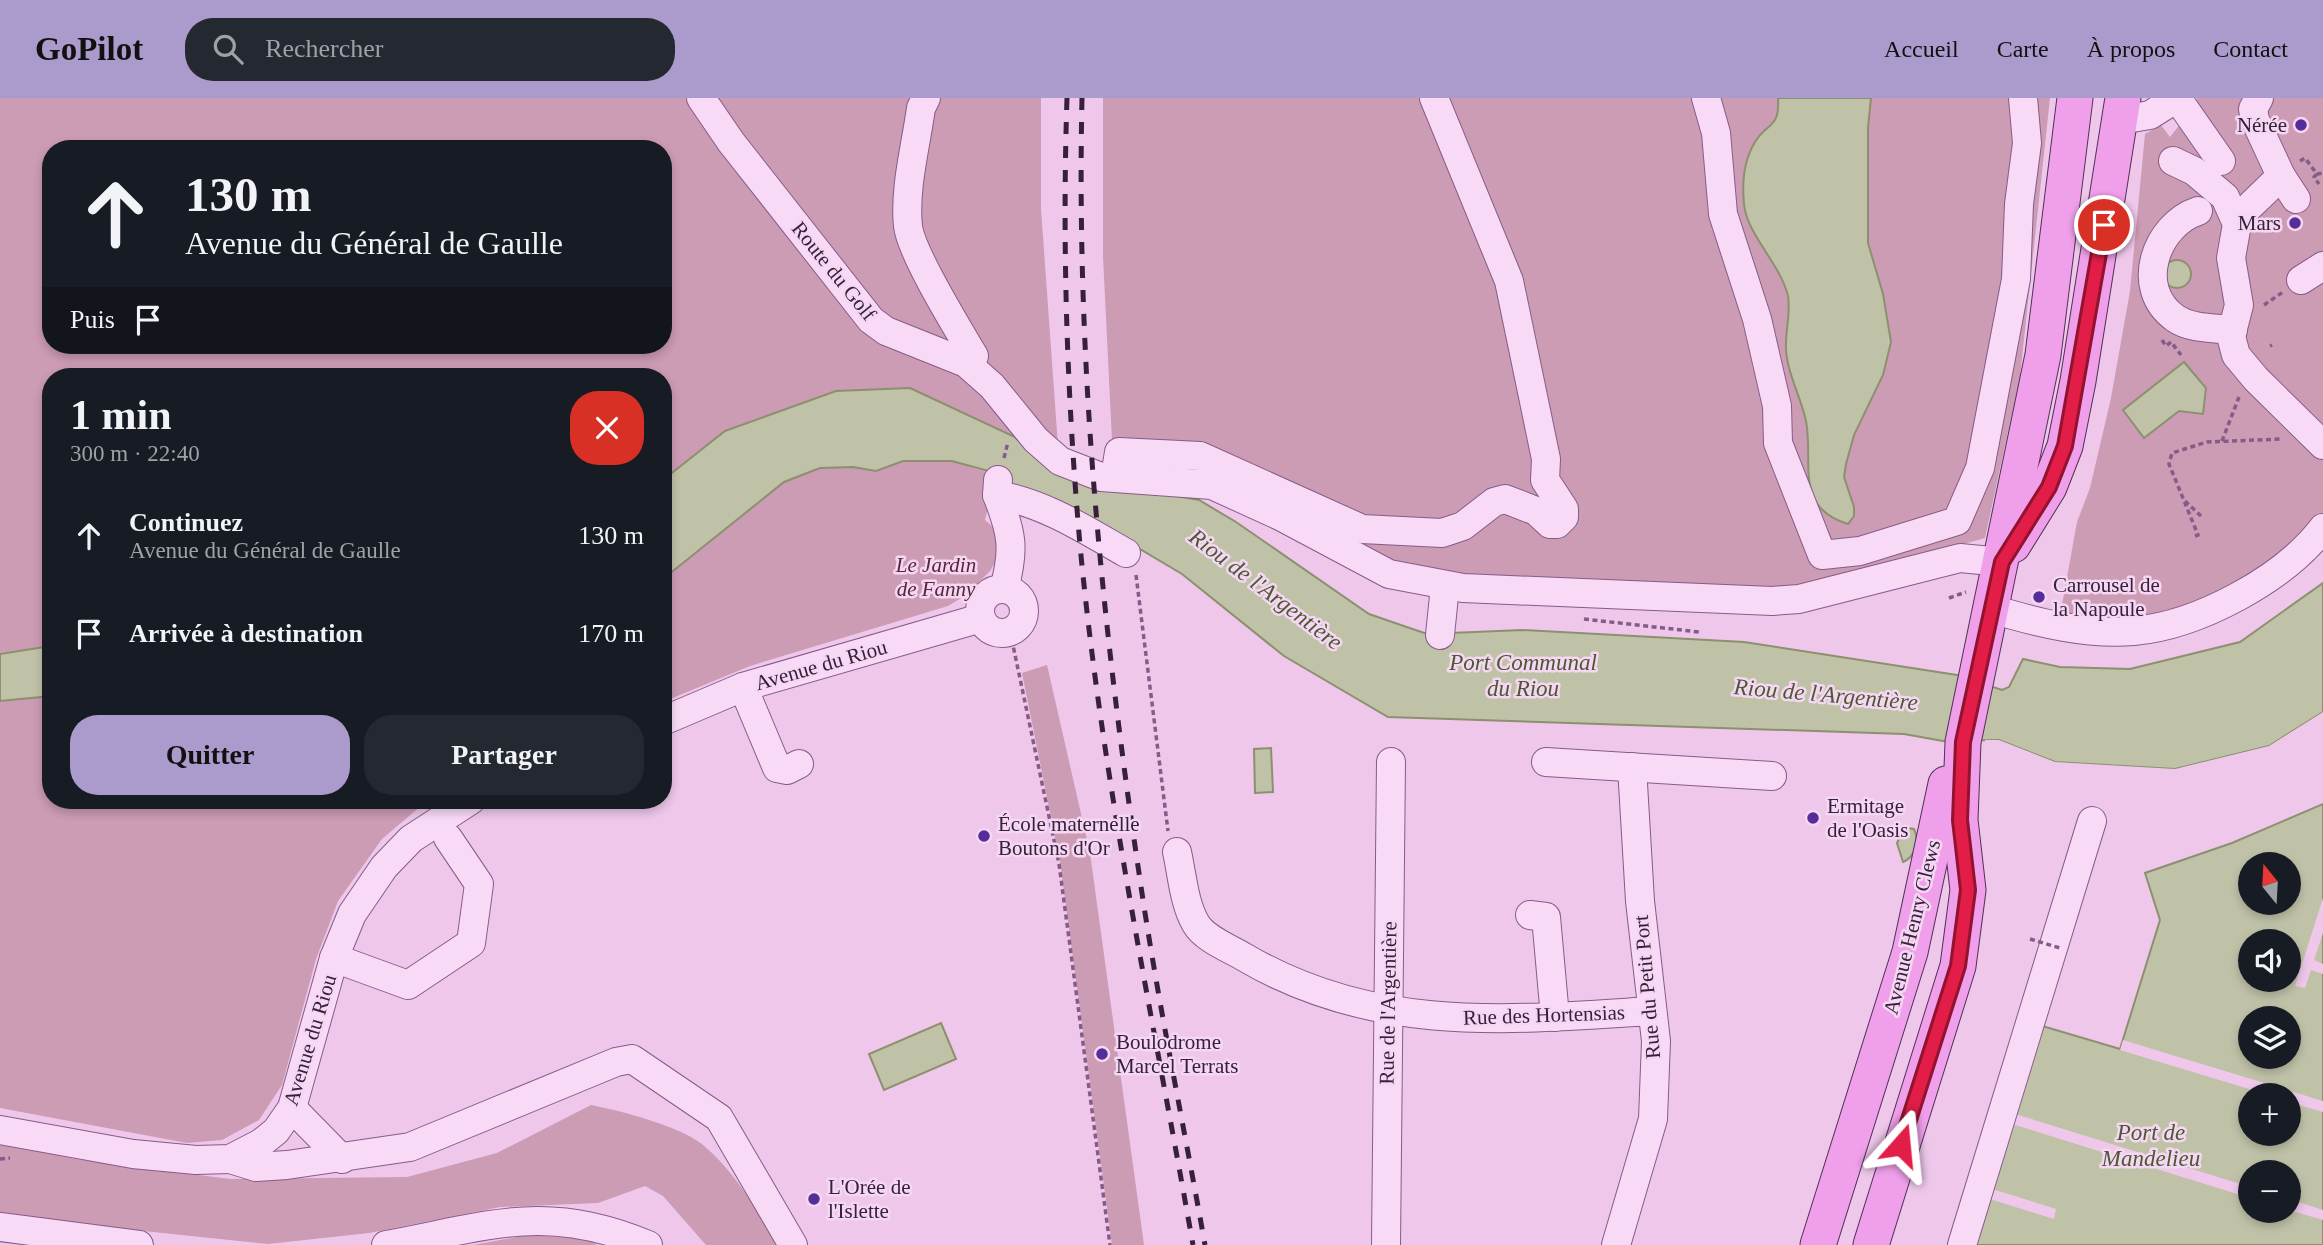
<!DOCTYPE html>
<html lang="fr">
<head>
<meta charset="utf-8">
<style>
  :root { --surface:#171b24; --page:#242831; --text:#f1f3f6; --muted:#9ea1a6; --accent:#ab9acc }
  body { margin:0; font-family:Georgia,serif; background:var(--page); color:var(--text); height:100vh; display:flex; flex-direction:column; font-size:26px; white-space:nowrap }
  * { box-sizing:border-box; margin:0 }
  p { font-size:23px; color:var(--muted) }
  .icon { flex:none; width:38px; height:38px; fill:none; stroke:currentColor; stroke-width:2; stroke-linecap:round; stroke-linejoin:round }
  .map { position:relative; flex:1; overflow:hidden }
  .side { position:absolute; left:42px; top:270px; width:630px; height:441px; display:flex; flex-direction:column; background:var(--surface); border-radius:28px; box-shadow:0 4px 10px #0003 }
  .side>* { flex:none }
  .banner { position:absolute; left:42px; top:42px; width:630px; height:214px; border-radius:28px; box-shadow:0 4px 10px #0003; background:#171b24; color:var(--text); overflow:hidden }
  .needle { width:46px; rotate:342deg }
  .tools { position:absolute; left:2238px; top:754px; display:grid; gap:14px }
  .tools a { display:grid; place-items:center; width:63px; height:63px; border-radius:50%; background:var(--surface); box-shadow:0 4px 10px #0003; font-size:35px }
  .pin { position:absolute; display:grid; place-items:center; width:60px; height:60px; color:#fff; margin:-30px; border:4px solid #fff; border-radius:50%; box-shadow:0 2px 7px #0007 }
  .me { position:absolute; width:77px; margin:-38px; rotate:18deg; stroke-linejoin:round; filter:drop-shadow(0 0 5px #0008) }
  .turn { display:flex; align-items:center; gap:24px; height:147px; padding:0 28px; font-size:32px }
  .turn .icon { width:91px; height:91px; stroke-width:2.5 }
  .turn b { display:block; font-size:49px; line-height:60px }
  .then { display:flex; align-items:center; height:66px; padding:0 28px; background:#0003; gap:14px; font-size:26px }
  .round { display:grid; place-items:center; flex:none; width:74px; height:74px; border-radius:28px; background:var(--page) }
  .headline { display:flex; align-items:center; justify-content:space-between; height:119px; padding:0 28px }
  h1 { font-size:42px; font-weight:700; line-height:52px }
  .action { display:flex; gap:14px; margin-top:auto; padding:14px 28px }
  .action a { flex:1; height:80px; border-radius:28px; background:var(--accent); color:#111; font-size:28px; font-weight:700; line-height:80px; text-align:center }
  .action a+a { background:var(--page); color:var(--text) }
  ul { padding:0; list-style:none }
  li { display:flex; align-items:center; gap:21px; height:98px; padding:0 28px }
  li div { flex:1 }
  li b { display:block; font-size:26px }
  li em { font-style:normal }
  header { display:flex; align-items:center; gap:42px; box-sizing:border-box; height:98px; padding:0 35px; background:var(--accent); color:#111 }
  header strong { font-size:33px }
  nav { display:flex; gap:38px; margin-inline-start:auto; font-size:24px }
  .search { width:490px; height:63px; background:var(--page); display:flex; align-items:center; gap:18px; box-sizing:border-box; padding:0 24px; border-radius:28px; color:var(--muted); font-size:26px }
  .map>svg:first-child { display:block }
</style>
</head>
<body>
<header>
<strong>GoPilot</strong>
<div class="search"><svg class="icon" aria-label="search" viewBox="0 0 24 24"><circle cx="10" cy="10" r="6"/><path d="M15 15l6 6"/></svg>Rechercher</div>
<nav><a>Accueil</a><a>Carte</a><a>À propos</a><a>Contact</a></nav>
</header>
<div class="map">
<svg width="2323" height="1147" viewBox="0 0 2323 1147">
  <rect width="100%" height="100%" fill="#eec7eb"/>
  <g fill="#cc9bb4" fill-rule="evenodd">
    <path d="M0,0H1041V111L1058,348L1033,356L1015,339L910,290L725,333L663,382V278H51V548L0,555ZM51,51H663V247H51Z"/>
    <path d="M1103,0H2050L2020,278L1985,440L1794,493L1453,482L1384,459L1214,372L1113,363L1103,158Z"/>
    <path d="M2197,0H2323V449L2264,492L2149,521L2060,518L2077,424L2090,390L2111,300L2130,193L2145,36L2161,27L2170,39L2196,6Z"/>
    <path d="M903,363H952L996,377L985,422L1001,436L999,458L990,473L966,497L948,508L750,568L663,604V481L784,384L819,370L853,369L876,373Z"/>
    <path d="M1047,567L1090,755L1144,1147H1112L1060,764L1022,575Z"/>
    <path d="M51,598V702H428L382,741L338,803L316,861L282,987L259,1022L222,1042L187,1045L0,1010V603Z"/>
    <path d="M591,1007C621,1013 680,1028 703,1047C734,1073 758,1112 776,1147H706L663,1098L645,1088L598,1105L500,1109L369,1135L268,1146L0,1118V1044L75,1061L230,1081L407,1079L497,1055Z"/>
    <path d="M556,1132L578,1135L597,1147H473Z"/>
  </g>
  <g fill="#c0c2a8" stroke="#8c906e" stroke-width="2" fill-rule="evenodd">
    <path d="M1778,0H1871L1868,30V145L1883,196L1891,244L1883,277L1854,337L1846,366L1844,379L1854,409V418L1848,426C1793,409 1814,365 1806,323C1801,299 1787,275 1786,251C1785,234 1791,214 1788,198C1781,167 1746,135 1744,106C1742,86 1744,62 1755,44C1767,24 1780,31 1778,0Z"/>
    <circle cx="2177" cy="176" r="14"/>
    <path d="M2184,264L2206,290L2203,316L2179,313L2144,340L2123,312Z"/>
    <path d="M910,290L1015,339L1033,356L1143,392L1199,402L1236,424L1369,516L1427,536L1522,532L1744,544L1957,577L2002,592L2009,589L2023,561L2060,569L2130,571L2240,544L2323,485V614L2269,648L2175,671L2055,664L1999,642L1943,643L1904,636L1388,619L1284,558L1182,476L1106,431L1019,393L992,374L952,363H903L876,373L853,369L820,370L784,384L663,481V382L725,333L836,293Z"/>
    <path d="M51,548V598L0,603V556Z"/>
    <path d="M1271,650L1273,694L1255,695L1254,651Z"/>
    <path d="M2323,706V1147H1972L2039,927L2120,951L2160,822L2145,775L2232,745ZM2250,766H2289V805H2250ZM2250,844H2289V882H2250ZM2250,920H2289V959H2250ZM2250,998H2289V1036H2250ZM2250,1074H2289V1113H2250Z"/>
    <path d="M1908,730L1914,731C1920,743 1915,759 1903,764L1897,745L1903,732Z"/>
    <path d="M941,925L956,961L884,992L869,956Z"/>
  </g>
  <g fill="#eec7eb">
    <path d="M2323,614V618L2270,652L2175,675L2054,668L1999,645L1985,646V642H1999L2055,664L2175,671L2269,648Z"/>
    <path d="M2323,800V835L2314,862L2323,866V876L2311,872L2305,890L2295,888Z"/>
    <path d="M2123,942L2323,1003V1014L2289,1004V998L2269,997L2120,952Z"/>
    <path d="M2012,1015L2250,1089V1100L2009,1025Z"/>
    <path d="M1989,1090L2056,1111L2054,1121L1986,1100Z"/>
    <path d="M2289,1101L2323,1112V1122L2289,1112Z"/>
  </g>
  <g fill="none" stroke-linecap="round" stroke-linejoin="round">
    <g stroke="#855c89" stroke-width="30">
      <g id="minor">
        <path d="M701,0L731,44L871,222L886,233L966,265L992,288L1036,342L1060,363L1101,379L1212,387L1280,418L1389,476L1463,490L1772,503L1799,501L1960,460L2002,464"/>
        <path d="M926,0L921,10C916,47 904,91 908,128C911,155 958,231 974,258"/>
        <path d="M1706,0L1716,35L1723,116L1757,221L1777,308L1778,345L1822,457L1860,453L1957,423L1980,370L2016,181L2019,106L2027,45L2023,0"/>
        <path d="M2177,0L2221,63"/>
        <path d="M2120,22L2150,17L2177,0"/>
        <path d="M2173,63L2194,73L2225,99L2237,126L2231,160L2239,207L2231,238L2236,257L2256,281L2323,347"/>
        <path d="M2281,78L2296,101"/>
        <path d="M2251,107L2281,78L2255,22L2253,11L2259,0"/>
        <path d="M2198,113C2156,127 2133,190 2175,220C2190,231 2215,230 2233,232"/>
        <path d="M2301,182L2323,168"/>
        <path d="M1115,379L1119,354L1200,358L1362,431L1442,435L1463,428L1494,404L1505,401L1536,413L1550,426H1557L1564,419V411L1545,382L1546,361L1509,183L1434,0"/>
        <path d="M998,382L997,397C1044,405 1084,431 1126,455"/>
        <path d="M997,397C1012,435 1015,451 1004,491"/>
        <circle cx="1002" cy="513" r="22"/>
        <path d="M1992,511C2038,525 2087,537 2134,533C2199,527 2284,481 2323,430"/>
        <path d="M1440,537L1445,488"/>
        <path d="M743,589L777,670L787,672L799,666"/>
        <path d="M663,623L743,589L981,520"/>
        <path d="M1546,664L1772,678"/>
        <path d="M1177,754C1182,776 1184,806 1196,826C1205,841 1229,850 1244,859C1375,936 1508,922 1652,913"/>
        <path d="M1530,817L1546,819L1555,919"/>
        <path d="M334,860L408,887L471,845L479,786L448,740"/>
        <path d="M292,1010L342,1061"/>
        <path d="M0,1032L133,1056L196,1062L230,1061L261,1045L276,1033L292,1010L334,860L352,816L384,769L411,741L471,702"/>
        <path d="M230,1061L256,1069L287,1067L410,1049L616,964L632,961L719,1020L793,1147"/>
        <path d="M0,1129L139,1147"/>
        <path d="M386,1147C490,1128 546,1104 648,1147"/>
        <path d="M1386,1147L1391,664"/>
        <path d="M1616,1147L1653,1021L1656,943L1640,803L1632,669"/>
        <path d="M1962,1147L2092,723"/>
      </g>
    </g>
    <g stroke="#513057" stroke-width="37">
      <g id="major">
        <path d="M2013,447L2049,389L2065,348L2078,283L2123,0"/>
        <path d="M1818,1147L1910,854L1946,686"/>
        <path d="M1871,1147L1958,868L1968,792L1960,722L1963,644L2043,257L2075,0"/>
      </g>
    </g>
    <g stroke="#855c89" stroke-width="3.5" stroke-dasharray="5 3.5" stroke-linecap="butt">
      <path d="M2300,63L2305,60L2317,76L2323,75"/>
      <path d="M2317,76L2314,79L2319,86"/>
      <path d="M2264,207L2283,194"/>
      <path d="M2162,242L2166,248L2171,244L2181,257"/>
      <path d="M2270,248L2272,247"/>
      <path d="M2222,343L2239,299"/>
      <path d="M1004,360L1008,344"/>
      <path d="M2185,403L2202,419"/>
      <path d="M2195,438L2198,437L2169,366L2172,355L2207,344L2282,341"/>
      <path d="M1136,477L1168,733"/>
      <path d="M1949,500L1966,494"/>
      <path d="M1584,521L1699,534"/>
      <path d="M1010,533L1059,766L1110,1147"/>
      <path d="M0,1061L10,1060"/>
    </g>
    <use href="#minor" stroke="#f8daf6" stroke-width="28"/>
    <use href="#major" stroke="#f0a0ea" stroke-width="35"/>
    <g stroke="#36203a" stroke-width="5" stroke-dasharray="12 12" stroke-linecap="butt">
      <path d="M1067,0C1062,149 1067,299 1080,447C1102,682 1152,915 1193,1147"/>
      <path d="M1082,0C1076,260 1101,519 1139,775C1157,900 1183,1023 1205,1147"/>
    </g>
    <path stroke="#855c89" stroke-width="3.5" stroke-dasharray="5 3.5" stroke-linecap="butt" d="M2030,841L2060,850"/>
  </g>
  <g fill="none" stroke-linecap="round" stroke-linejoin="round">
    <g stroke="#92132f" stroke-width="18">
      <path id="route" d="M1901,1047L1958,868L1968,792L1960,722L1963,644L2002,464L2049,389L2065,348L2104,127"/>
    </g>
    <use href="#route" stroke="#e11d48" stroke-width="12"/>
  </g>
  <g fill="#552d98" stroke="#f5d7f3" stroke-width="2.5">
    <circle cx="2301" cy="27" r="7"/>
    <circle cx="2295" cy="125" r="7"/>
    <circle cx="2039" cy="499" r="7"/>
    <circle cx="1813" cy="720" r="7"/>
    <circle cx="984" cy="738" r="7"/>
    <circle cx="1102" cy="956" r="7"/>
    <circle cx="814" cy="1101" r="7"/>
  </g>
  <g text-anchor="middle" stroke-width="5" stroke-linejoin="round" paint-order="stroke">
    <g font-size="21" fill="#36203a" stroke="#f5d7f3" text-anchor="start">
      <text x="2287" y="34" text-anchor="end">Nérée</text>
      <text x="2281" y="132" text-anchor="end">Mars</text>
      <text x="2053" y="494">Carrousel de<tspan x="2053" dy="24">la Napoule</tspan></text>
      <text x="1827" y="715">Ermitage<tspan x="1827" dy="24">de l'Oasis</tspan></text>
      <text x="998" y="733">École maternelle<tspan x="998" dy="24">Boutons d'Or</tspan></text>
      <text x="1116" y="951">Boulodrome<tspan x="1116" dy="24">Marcel Terrats</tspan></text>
      <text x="828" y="1096">L'Orée de<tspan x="828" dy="24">l'Islette</tspan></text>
    </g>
    <g font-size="21" fill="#36203a" stroke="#f5d7f3">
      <text transform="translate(834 173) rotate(51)" y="7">Route du Golf</text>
      <text transform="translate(821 567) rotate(-16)" y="7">Avenue du Riou</text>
      <text transform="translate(1912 829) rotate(-76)" y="7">Avenue Henry Clews</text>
      <text transform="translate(1647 889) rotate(-95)" y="7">Rue du Petit Port</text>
      <text transform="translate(1388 905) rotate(-89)" y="7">Rue de l'Argentière</text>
      <text transform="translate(1544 917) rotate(-2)" y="7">Rue des Hortensias</text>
      <text transform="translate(310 942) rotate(-73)" y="7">Avenue du Riou</text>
    </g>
    <g font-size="21" font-style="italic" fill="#562738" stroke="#f5d7f3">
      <text x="936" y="474">Le Jardin<tspan x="936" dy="24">de Fanny</tspan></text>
    </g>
    <g font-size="23" font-style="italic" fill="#4c5930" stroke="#f5d7f3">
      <text transform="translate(1266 491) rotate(37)" y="8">Riou de l'Argentière</text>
      <text x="1523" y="572">Port Communal<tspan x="1523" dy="26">du Riou</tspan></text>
      <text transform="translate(1826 596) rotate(5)" y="8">Riou de l'Argentière</text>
      <text x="2151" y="1042">Port de<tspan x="2151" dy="26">Mandelieu</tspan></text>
    </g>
  </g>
</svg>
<div class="tools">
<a><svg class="needle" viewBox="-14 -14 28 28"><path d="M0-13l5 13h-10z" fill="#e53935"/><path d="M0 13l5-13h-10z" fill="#9ea1a6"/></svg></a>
<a><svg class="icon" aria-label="sound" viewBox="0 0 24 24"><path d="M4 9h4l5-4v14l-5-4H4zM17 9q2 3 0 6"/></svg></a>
<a><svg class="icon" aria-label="layers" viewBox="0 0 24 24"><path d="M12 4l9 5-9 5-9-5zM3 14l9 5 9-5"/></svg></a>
<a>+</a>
<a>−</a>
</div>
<div class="pin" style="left:2104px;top:127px;background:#d93025"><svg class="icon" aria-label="arrive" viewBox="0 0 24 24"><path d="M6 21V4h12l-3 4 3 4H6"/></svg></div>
<svg class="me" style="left:1901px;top:1047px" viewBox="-20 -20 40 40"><path d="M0-17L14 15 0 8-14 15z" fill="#e11d48" stroke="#fff" stroke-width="4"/></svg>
<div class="banner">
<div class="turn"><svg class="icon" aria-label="ahead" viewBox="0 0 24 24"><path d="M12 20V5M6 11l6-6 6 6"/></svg><div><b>130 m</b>Avenue du Général de Gaulle</div></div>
<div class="then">Puis<svg class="icon" aria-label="arrive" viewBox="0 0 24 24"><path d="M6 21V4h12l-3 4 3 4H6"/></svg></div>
</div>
<section class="side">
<div class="headline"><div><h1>1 min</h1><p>300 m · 22:40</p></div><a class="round" style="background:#d93025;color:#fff"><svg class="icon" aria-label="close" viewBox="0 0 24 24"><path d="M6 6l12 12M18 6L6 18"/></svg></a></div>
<ul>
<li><svg class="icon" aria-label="ahead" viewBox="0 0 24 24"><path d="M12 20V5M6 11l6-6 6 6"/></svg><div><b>Continuez</b><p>Avenue du Général de Gaulle</p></div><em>130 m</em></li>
<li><svg class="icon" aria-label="arrive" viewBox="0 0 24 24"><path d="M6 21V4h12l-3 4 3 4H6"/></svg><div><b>Arrivée à destination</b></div><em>170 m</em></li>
</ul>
<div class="action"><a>Quitter</a><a>Partager</a></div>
</section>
</div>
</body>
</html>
